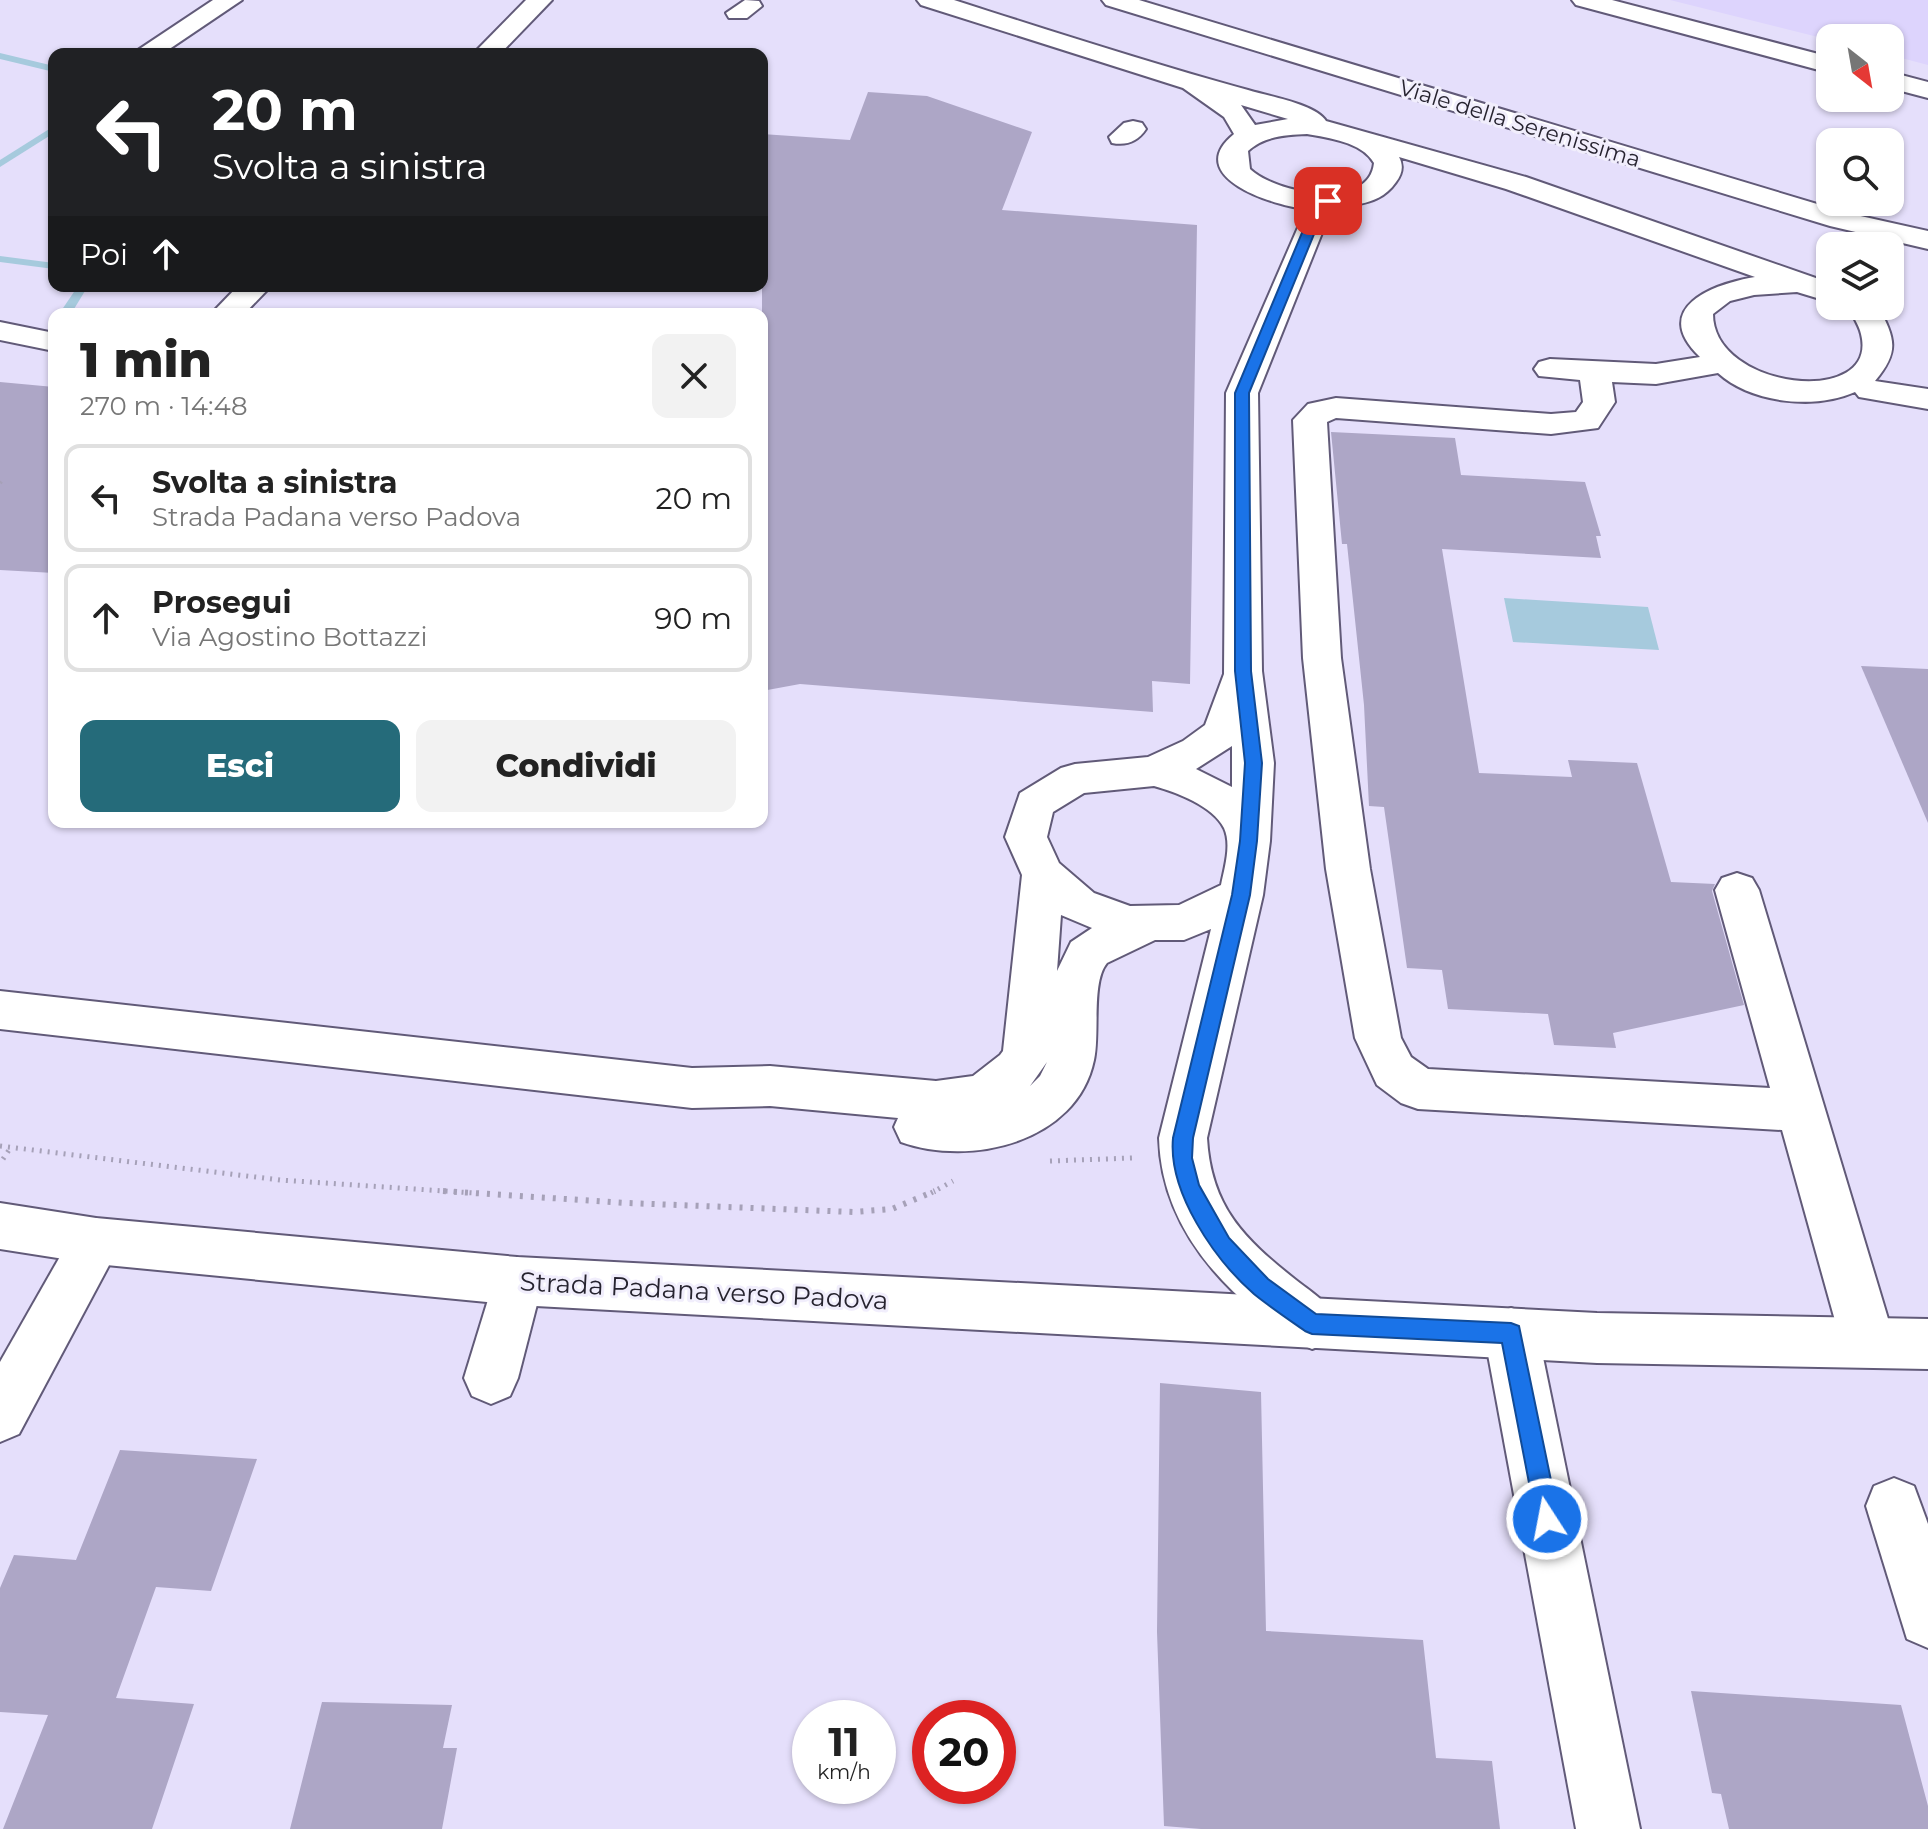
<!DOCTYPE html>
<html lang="it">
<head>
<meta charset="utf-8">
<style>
  :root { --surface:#fff; --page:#f2f2f2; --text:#222; --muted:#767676; --line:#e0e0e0; --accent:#256b7a }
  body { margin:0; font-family:Montserrat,sans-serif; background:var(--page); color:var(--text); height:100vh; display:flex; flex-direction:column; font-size:30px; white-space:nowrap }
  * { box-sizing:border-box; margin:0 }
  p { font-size:26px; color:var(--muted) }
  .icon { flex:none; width:44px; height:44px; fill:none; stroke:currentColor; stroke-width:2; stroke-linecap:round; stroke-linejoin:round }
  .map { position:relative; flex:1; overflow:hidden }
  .sheet { position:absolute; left:48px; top:308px; width:720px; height:520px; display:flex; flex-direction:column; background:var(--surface); border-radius:16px; box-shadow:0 2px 6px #0004 }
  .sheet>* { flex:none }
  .top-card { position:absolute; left:48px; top:48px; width:720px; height:244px; border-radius:16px; box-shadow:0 2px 6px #0004; background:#202124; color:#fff; overflow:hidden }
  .needle { width:52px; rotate:149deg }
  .tools { position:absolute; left:1816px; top:24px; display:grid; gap:16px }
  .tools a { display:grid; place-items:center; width:88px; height:88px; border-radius:16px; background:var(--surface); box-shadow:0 2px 6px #0004; font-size:40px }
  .speed { position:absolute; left:792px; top:1700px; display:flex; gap:16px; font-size:40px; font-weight:700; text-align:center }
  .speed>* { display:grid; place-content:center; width:104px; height:104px; border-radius:50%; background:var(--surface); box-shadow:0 2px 6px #0004; line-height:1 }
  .speed small { font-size:20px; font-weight:400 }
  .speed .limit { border:12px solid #d22; background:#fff; color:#111 }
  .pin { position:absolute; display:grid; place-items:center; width:68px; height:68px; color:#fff; margin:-34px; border-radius:16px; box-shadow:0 4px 12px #0006 }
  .me { position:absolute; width:88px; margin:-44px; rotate:349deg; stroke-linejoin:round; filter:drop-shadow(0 0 6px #0008) }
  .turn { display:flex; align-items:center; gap:28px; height:168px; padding:0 32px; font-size:36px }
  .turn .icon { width:104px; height:104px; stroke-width:2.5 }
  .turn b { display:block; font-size:56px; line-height:68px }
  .then { display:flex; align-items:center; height:76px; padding:0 32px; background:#0003; gap:16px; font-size:30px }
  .round { display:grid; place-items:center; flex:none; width:84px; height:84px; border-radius:16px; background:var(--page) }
  .overview { display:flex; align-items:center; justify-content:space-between; height:136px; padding:0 32px }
  h1 { font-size:48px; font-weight:800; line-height:60px }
  .button { display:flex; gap:16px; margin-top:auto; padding:16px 32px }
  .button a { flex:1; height:92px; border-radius:16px; background:var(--accent); color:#fff; font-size:32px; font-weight:800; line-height:92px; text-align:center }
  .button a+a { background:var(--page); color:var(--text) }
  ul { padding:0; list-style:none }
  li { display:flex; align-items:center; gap:24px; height:108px; margin:0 16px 12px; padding:0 16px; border:4px solid var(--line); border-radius:16px }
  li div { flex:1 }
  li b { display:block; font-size:30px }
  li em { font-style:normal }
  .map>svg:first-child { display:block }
</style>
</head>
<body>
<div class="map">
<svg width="1928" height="1829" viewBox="0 0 1928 1829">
  <rect width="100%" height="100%" fill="#e5dffb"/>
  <path fill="#ddd4fd" d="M1670,0H1928V65L1890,55V38L1830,40Z"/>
  <path fill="#a6cadd" d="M1504,598L1648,607L1659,650L1513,642Z"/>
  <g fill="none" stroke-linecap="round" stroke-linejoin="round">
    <g fill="#a6cadd" fill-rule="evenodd">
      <path d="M0,53L54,66V72L0,59Z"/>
      <path d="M54,126V133L0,167V160Z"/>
      <path d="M0,256L54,263V269L0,262Z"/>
      <path d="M78,286H88L71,314H59Z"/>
    </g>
  </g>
  <g fill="#ada6c6">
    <path d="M868,92L927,96L1032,132L1002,210L1197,225L1190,684L1152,681L1153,712L800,684L762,691V134L850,140Z"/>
    <path d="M0,382L54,387V573L0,570Z"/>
    <path d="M1331,432L1455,438L1461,475L1585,482L1601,536H1596L1601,558L1442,549L1479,773L1572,777L1568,760L1637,763L1671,882L1715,884L1712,891L1744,1005L1613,1033L1616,1048L1554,1045L1548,1014L1448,1009L1442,970L1407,968L1384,807L1369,806L1364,705L1347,544H1342Z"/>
    <path d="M1861,666L1928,669V823Z"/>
    <path d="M1160,1383L1261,1392L1266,1631L1423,1640L1436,1758L1492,1761L1500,1829H1201L1164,1826L1157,1632Z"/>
    <path d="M120,1450L257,1459L211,1591L156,1587L116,1698L194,1704L152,1829H3L48,1715L0,1712V1588L14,1555L76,1560Z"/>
    <path d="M1691,1691L1901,1705L1928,1806V1829H1729L1721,1794L1712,1793Z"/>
    <path d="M322,1702L452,1705L443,1748H457L442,1829H290Z"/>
  </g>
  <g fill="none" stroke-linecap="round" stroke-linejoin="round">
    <g stroke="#615a78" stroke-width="4">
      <g id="minor">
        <path d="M213,0H242L162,54H132Z"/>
        <path d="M526,0H552L500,54H473Z"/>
        <path d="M745,0L759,1L762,6L747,18H729L726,13Z"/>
        <path d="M917,0H954C1051,31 1149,63 1248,90C1268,96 1316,104 1326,121L1526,177L1830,283V302L1797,292L1754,295L1730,301L1713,314C1713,390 1880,408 1861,334C1859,325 1852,315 1848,306H1878C1895,339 1900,351 1875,381L1928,389V409L1859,397L1855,392C1815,410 1751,403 1718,373L1656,384L1612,382L1615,402L1598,428L1551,434L1336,418L1327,422L1341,658L1370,869L1401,1038L1411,1057L1428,1069L1770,1088L1715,890L1722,878L1737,873L1752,878L1759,890L1895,1342L1887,1360L1868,1367L1849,1360L1841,1342L1782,1130L1418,1109L1401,1103L1377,1085L1355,1038L1326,869L1303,658L1293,420L1308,404L1336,398L1551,414L1576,412L1583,402L1580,380L1539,376L1534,369L1539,362L1550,359L1656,364L1700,357C1649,308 1713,284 1755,277L1506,189L1399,157C1404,166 1402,174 1396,182C1375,212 1346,198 1328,218L1258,393L1262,671L1274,763L1270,841L1263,895L1207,1138C1211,1207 1244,1239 1296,1280C1315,1295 1329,1302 1338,1324L1331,1342L1312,1349C1290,1340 1274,1326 1255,1311C1201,1266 1161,1210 1159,1138L1211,929L1184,940H1155L1107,963C1091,982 1100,1034 1094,1060C1077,1142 971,1167 901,1142L894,1127L898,1118L770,1106L692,1108L0,1029V991L692,1068L770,1066L936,1081L973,1076L1000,1055L1003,1051L1022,875L1005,837L1020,793L1061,768L1075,764L1148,757L1183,741L1205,725L1224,674L1226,393L1306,209C1275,206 1181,177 1234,134L1224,117L1183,88L921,5ZM1241,105L1288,119L1255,125ZM1307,134C1329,138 1362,142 1374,163C1369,212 1275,193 1250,169L1248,151C1264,136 1286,135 1307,134ZM1232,746V787L1196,769ZM1154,786C1176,792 1213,806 1224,828C1232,845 1224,869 1221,885L1179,905L1130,906L1094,893L1059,863L1047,837L1053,812L1084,793ZM1061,915L1092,928L1071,942L1057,971ZM1047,1062L1040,1076L1030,1086Z"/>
        <path d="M1572,0H1612L1830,57V73L1576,5Z"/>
        <path d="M1890,72L1928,82V98L1890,88Z"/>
        <path d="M1133,121L1142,123L1146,129C1138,141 1127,146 1112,143L1109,137L1124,123Z"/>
        <path d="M238,286H271L244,314H211Z"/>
        <path d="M0,322L54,333V351L0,340Z"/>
        <path d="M96,1218L114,1225L122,1241L19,1434L0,1442V1362L78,1225Z"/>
        <path d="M517,1257L535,1264L543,1281L518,1378L510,1396L491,1404L472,1396L464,1378L499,1264Z"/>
        <path d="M1511,1308L1530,1315L1538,1333L1640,1829H1576L1484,1333L1492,1315Z"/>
        <path d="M1894,1478L1914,1486L1928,1524V1648L1907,1639L1866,1506L1874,1486Z"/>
      </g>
    </g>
    <g stroke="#615a78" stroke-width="4">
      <g id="major">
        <path d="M1102,0H1139L1847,213L1928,231V249L1830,226L1106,5Z"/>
        <path d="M0,1203L96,1218L517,1257L1597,1313L1928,1319V1369L1597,1363L517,1305L96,1264L0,1249Z"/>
      </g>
    </g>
    <path stroke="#a6a1b8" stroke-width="4" stroke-dasharray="2 5" stroke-linecap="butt" d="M0,483L3,479"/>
    <g stroke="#a6a1b8" stroke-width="5" stroke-dasharray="2 6" stroke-linecap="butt">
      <path d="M0,1146L280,1180L474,1193"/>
      <path d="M3,1159L11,1147"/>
      <path d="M1050,1161L1132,1158"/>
      <path d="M931,1193L953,1181"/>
    </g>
    <path stroke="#a6a1b8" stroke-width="6" stroke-dasharray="3 8" stroke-linecap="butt" d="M443,1191L627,1203L853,1212L892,1209L935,1191"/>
    <use href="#minor" fill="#fff" fill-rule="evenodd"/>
    <use href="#major" fill="#fff" fill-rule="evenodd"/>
  </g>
  <path fill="#1a73e8" stroke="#114b97" stroke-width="2" d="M1328,198L1333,201L1321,217L1249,393L1251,671L1262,763L1257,841L1250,895L1193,1138L1192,1158L1199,1185L1229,1238L1268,1279L1316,1314L1511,1323L1519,1326L1559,1519L1556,1528L1547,1531L1539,1528L1536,1519L1502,1343L1312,1334L1305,1331C1288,1319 1270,1307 1254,1294C1214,1259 1168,1192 1173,1138L1232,895L1240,841L1245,763L1235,671V393L1309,216Z"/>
  <g text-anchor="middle" stroke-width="6" stroke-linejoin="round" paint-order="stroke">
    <g font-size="22" fill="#26232f" stroke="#f1eefc">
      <text transform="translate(1520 123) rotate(17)" y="8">Viale della Serenissima</text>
    </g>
    <g font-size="26" fill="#26232f" stroke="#f1eefc">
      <text transform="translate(704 1291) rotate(3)" y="9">Strada Padana verso Padova</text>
    </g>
  </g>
</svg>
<div class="tools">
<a><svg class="needle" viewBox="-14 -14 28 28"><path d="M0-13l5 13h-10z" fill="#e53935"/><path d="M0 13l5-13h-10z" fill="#767676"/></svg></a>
<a><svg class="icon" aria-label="search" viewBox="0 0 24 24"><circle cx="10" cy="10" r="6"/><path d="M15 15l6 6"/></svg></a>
<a><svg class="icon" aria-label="layers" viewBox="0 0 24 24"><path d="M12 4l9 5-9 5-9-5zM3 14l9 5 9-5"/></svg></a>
</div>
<div class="speed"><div>11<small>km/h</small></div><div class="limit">20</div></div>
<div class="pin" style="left:1328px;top:201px;background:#d93025"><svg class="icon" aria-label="arrive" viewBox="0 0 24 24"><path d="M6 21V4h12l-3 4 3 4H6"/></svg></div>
<svg class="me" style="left:1547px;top:1519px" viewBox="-20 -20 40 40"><circle r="17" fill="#1a73e8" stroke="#fff" stroke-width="3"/><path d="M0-11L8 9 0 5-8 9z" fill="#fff"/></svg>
<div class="top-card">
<div class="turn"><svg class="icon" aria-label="left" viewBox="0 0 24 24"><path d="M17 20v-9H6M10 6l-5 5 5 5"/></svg><div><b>20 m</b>Svolta a sinistra</div></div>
<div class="then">Poi<svg class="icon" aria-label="ahead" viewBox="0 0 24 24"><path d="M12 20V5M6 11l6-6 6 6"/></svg></div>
</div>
<section class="sheet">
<div class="overview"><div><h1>1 min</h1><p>270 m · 14:48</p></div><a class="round"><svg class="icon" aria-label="close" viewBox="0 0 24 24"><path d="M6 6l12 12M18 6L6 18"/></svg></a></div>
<ul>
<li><svg class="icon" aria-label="left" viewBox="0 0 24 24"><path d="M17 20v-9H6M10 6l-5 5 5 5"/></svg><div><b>Svolta a sinistra</b><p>Strada Padana verso Padova</p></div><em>20 m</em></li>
<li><svg class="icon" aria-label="ahead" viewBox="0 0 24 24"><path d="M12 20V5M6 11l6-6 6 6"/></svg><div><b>Prosegui</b><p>Via Agostino Bottazzi</p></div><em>90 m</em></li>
</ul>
<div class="button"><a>Esci</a><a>Condividi</a></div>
</section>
</div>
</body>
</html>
